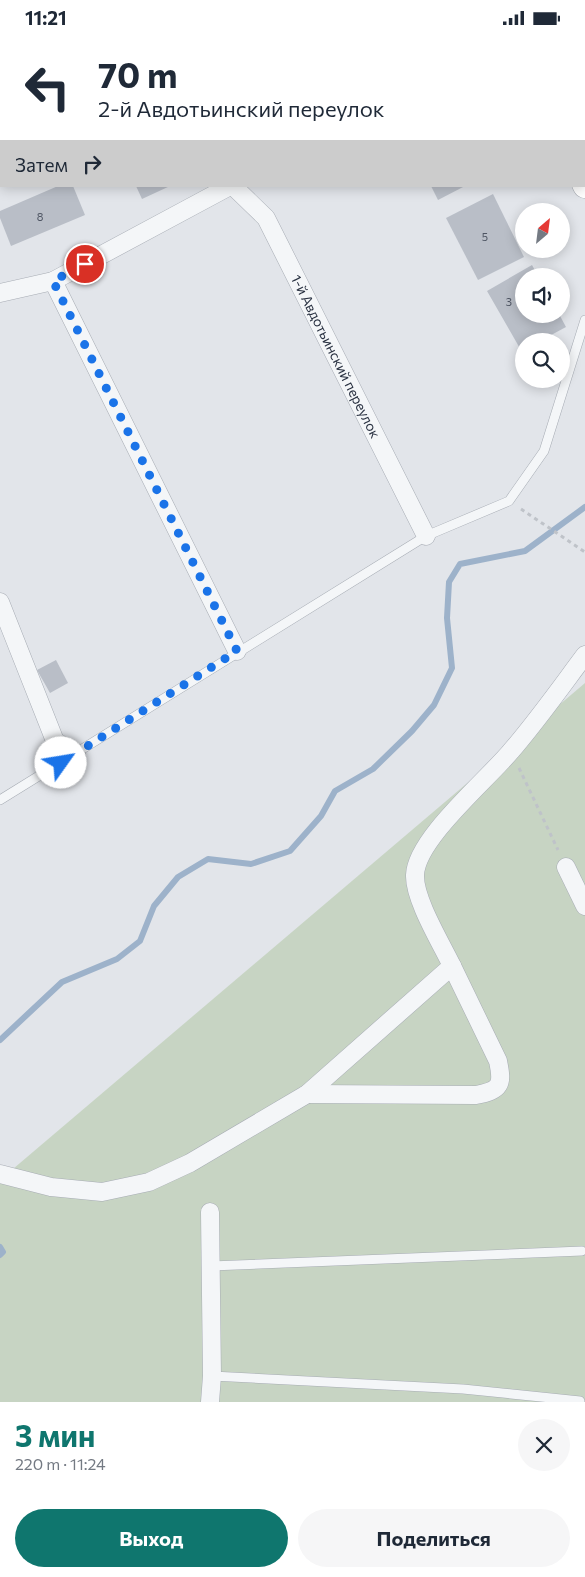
<!DOCTYPE html>
<html lang="ru">
<head>
<meta charset="utf-8">
<style>
  :root { --surface:#fff; --page:#f6f6f7; --text:#1f2937; --muted:#747a83; --accent:#0f766e }
  body { margin:0; font-family:Commissioner,sans-serif; background:var(--page); color:var(--text); height:100vh; display:flex; flex-direction:column; font-size:19px; white-space:nowrap }
  * { box-sizing:border-box; margin:0 }
  p { font-size:16px; color:var(--muted) }
  .icon { flex:none; width:28px; height:28px; fill:none; stroke:currentColor; stroke-width:2; stroke-linecap:round; stroke-linejoin:round }
  .map { position:relative; height:1367px; overflow:hidden }
  .side { display:flex; flex-direction:column; background:var(--surface); flex:1 }
  .side>* { flex:none }
  .top-card { position:absolute; left:0px; top:0px; width:585px; height:152px; box-shadow:0 2px 12px #0003; background:#fff; color:var(--text); overflow:hidden }
  .needle { width:32px; rotate:28deg }
  .tools { position:absolute; left:515px; top:168px; display:grid; gap:10px }
  .tools a { display:grid; place-items:center; width:55px; height:55px; border-radius:50%; background:var(--surface); box-shadow:0 2px 12px #0003; font-size:25px }
  .pin { position:absolute; display:grid; place-items:center; width:42px; height:42px; color:#fff; margin:-21px; border:2px solid #fff; border-radius:50%; box-shadow:0 1px 5px #0007 }
  .me { position:absolute; width:55px; margin:-28px; rotate:58deg; stroke-linejoin:round; filter:drop-shadow(0 0 4px #0008) }
  .turn { display:flex; align-items:center; gap:18px; height:105px; padding:0 15px; font-size:22px }
  .turn .icon { width:65px; height:65px; stroke-width:2.5 }
  .turn b { display:block; font-size:35px; line-height:42px }
  .then { display:flex; align-items:center; height:48px; padding:0 15px; background:#0003; gap:10px; font-size:19px }
  .round { display:grid; place-items:center; flex:none; width:52px; height:52px; border-radius:26px; background:var(--page) }
  .summary { display:flex; align-items:center; justify-content:space-between; height:85px; padding:0 15px }
  h1 { font-size:30px; font-weight:700; line-height:38px; color:var(--accent) }
  .button { display:flex; gap:10px; margin-top:auto; padding:10px 15px }
  .button a { flex:1; height:58px; border-radius:30px; background:var(--accent); color:#fff; font-size:20px; font-weight:700; line-height:58px; text-align:center }
  .button a+a { background:var(--page); color:var(--text) }
  .status { display:flex; justify-content:space-between; align-items:center; height:35px; padding:0 25px; background:var(--surface); direction:ltr }
  .status svg { height:14px; fill:currentColor }
  .map>svg:first-child { display:block }
</style>
</head>
<body>
<div class="status"><b>11:21</b><svg viewBox="0 0 49 12"><path d="M0 12V9h3v3zM5 12V6h3v6zM10 12V3h3v9zM15 12V0h3v12zM26 1h20v11H26zM47 4h2v5h-2z"/></svg></div>
<div class="map">
<svg width="585" height="1367" viewBox="0 0 585 1367">
  <rect width="100%" height="100%" fill="#e2e5ea"/>
  <path fill="#c7d4c3" d="M585,648V1367H0V1145Z"/>
  <g fill="none" stroke-linecap="round" stroke-linejoin="round">
    <g stroke="#9db2ca" stroke-width="6">
      <path d="M0,1005L62,947L117,924L140,906L154,871L178,842L208,824L251,829L290,816L321,781L335,756L373,734L412,696L434,670L452,633L447,583L449,547L460,529L525,516L585,472"/>
      <path d="M0,1212L3,1217L0,1220"/>
    </g>
  </g>
  <g fill="#b9bec7">
    <path d="M58,151H73L85,180L11,211L0,183V176Z"/>
    <path d="M136,151H170L142,164Z"/>
    <path d="M431,151H465L438,165Z"/>
    <path d="M493,159L524,222L478,245L446,183Z"/>
    <path d="M532,230L538,241H524V279H559L566,292L540,306H524V315L522,317L487,256Z"/>
    <path d="M56,625L68,648L50,658L37,635Z"/>
  </g>
  <g fill="none" stroke-linecap="round" stroke-linejoin="round">
    <g stroke="#a7acb4" stroke-width="10">
      <g id="lane">
        <path d="M559,0L560,1"/>
        <path d="M569,1L574,0"/>
        <path d="M0,765L426,501L509,466L544,416L585,285"/>
        <path d="M211,1231L582,1216"/>
        <path d="M212,1341L463,1354L580,1366"/>
      </g>
    </g>
    <g stroke="#a7acb4" stroke-width="19">
      <g id="street">
        <path d="M122,0L123,1"/>
        <path id="s1" d="M233,151L266,183L426,501"/>
        <path d="M53,246L237,616"/>
        <path d="M0,258L53,246L230,151"/>
        <path d="M0,567L55,706L76,719"/>
        <path d="M566,832L585,871"/>
        <path d="M307,1059L476,1060C501,1055 503,1050 498,1026L452,931"/>
        <path d="M0,1139L51,1152L102,1157L149,1147L190,1128L307,1059L452,931C441,908 414,864 415,840C416,804 487,745 511,716C537,686 561,652 585,620"/>
        <path d="M210,1367L212,1341L210,1177"/>
      </g>
    </g>
    <g stroke="#a7acb4" stroke-width="25">
      <g id="secondary">
        <path d="M479,0V1"/>
        <path d="M584,149L585,151"/>
      </g>
    </g>
    <g stroke="#bfc3c9" stroke-width="3" stroke-dasharray="4 4" stroke-linecap="butt">
      <path d="M584,113L585,117"/>
      <path d="M521,474L585,517"/>
      <path d="M519,733L558,815"/>
    </g>
    <use href="#lane" stroke="#f4f6f8" stroke-width="9"/>
    <use href="#street" stroke="#f4f6f8" stroke-width="18"/>
    <use href="#secondary" stroke="#fff" stroke-width="24"/>
  </g>
  <g fill="none" stroke-linecap="round" stroke-linejoin="round">
    <path stroke="#1a73e8" stroke-width="9" stroke-dasharray="0 16.2" d="M61,728L237,616L53,246L85,229"/>
  </g>
  <g text-anchor="middle" stroke-width="4" stroke-linejoin="round" paint-order="stroke">
    <g font-size="11" fill="#4e5563">
      <text x="40" y="186">8</text>
      <text x="485" y="206">5</text>
      <text x="509" y="271">3</text>
    </g>
    <g font-size="14" fill="#2a3242" stroke="#f1f4f7">
      <text dy="5" stroke="none"><textPath href="#s1" startOffset="201">1-й Авдотьинский переулок</textPath></text>
    </g>
  </g>
</svg>
<div class="tools">
<a><svg class="needle" viewBox="-14 -14 28 28"><path d="M0-13l5 13h-10z" fill="#e53935"/><path d="M0 13l5-13h-10z" fill="#747a83"/></svg></a>
<a><svg class="icon" aria-label="sound" viewBox="0 0 24 24"><path d="M4 9h4l5-4v14l-5-4H4zM17 9q2 3 0 6"/></svg></a>
<a><svg class="icon" aria-label="search" viewBox="0 0 24 24"><circle cx="10" cy="10" r="6"/><path d="M15 15l6 6"/></svg></a>
</div>
<div class="pin" style="left:85px;top:229px;background:#d93025"><svg class="icon" aria-label="arrive" viewBox="0 0 24 24"><path d="M6 21V4h12l-3 4 3 4H6"/></svg></div>
<svg class="me" style="left:61px;top:728px" viewBox="-20 -20 40 40"><circle r="19" fill="#fff"/><path d="M0-13L10 11 0 6-10 11z" fill="#1a73e8"/></svg>
<div class="top-card">
<div class="turn"><svg class="icon" aria-label="left" viewBox="0 0 24 24"><path d="M17 20v-9H6M10 6l-5 5 5 5"/></svg><div><b>70 m</b>2-й Авдотьинский переулок</div></div>
<div class="then">Затем<svg class="icon" aria-label="right" viewBox="0 0 24 24"><path d="M7 20v-9h11M14 6l5 5-5 5"/></svg></div>
</div>
</div>
<section class="side">
<div class="summary"><div><h1>3 мин</h1><p>220 m · 11:24</p></div><a class="round"><svg class="icon" aria-label="close" viewBox="0 0 24 24"><path d="M6 6l12 12M18 6L6 18"/></svg></a></div>
<div class="button"><a>Выход</a><a>Поделиться</a></div>
</section>
</body>
</html>
